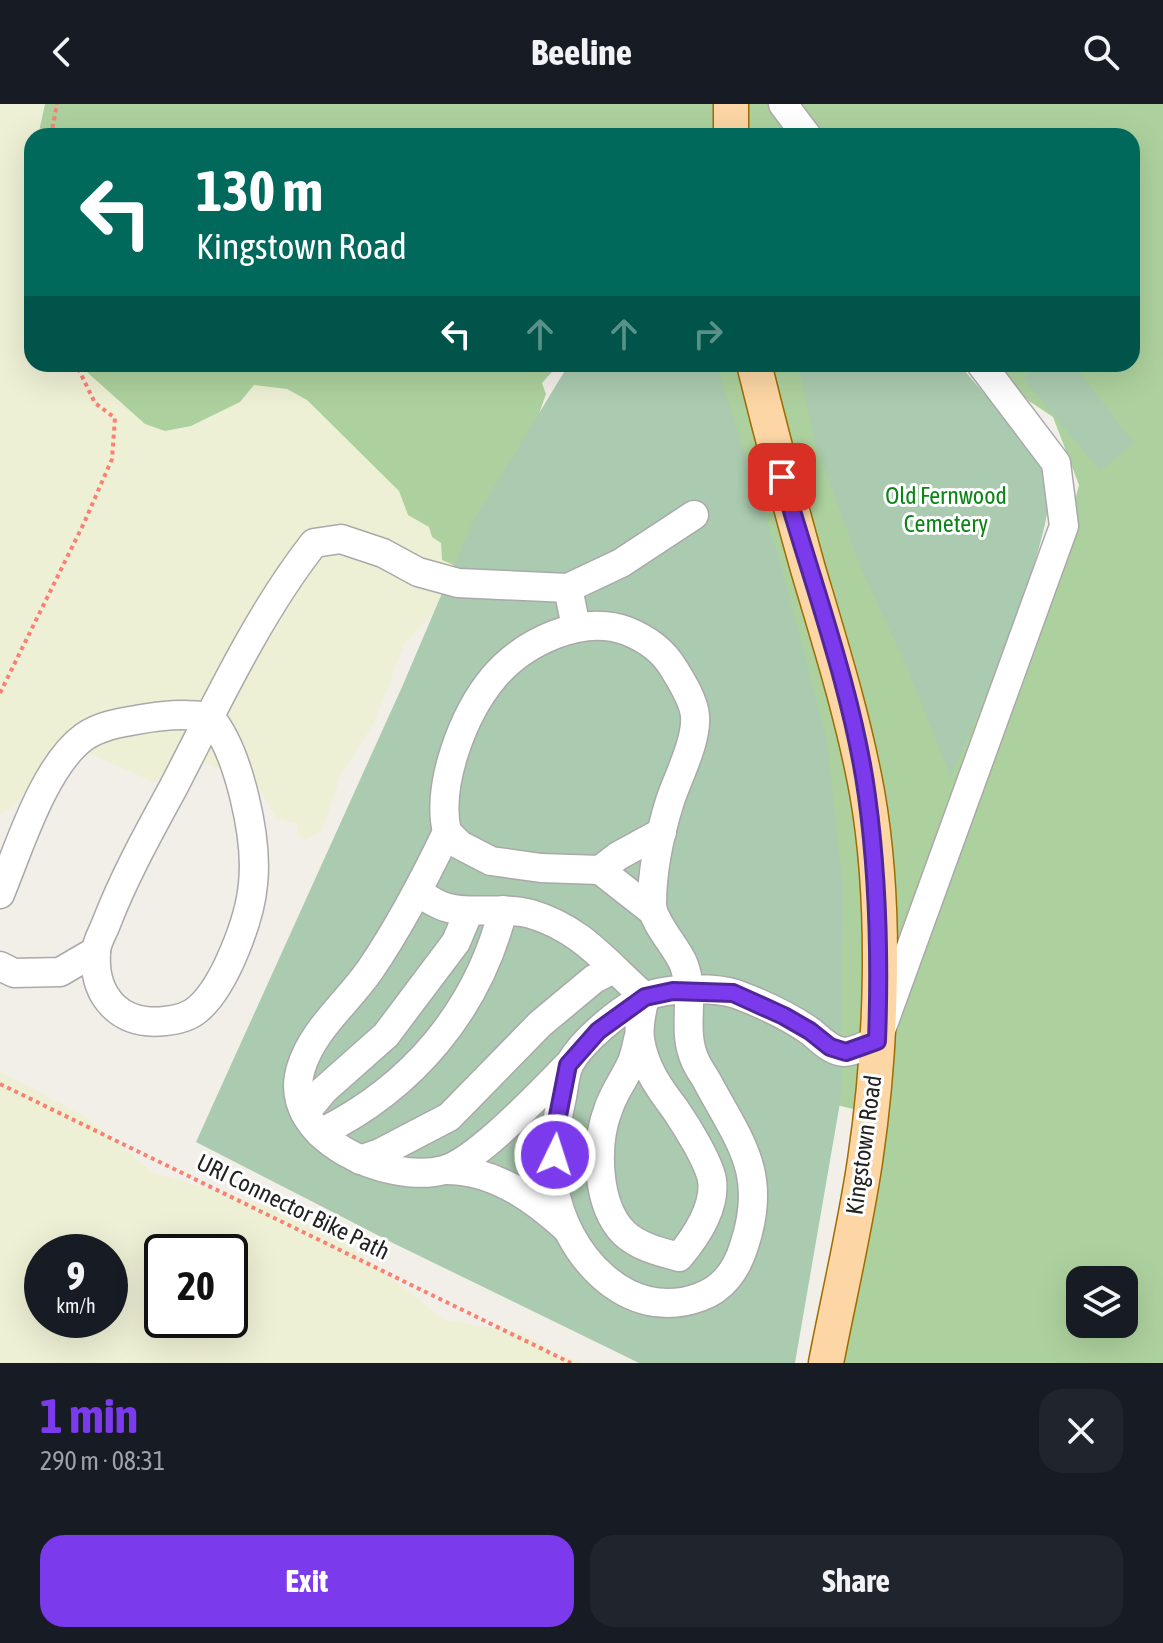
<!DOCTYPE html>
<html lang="en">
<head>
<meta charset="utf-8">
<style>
  :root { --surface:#171b24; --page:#20242c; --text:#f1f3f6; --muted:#9ea1a6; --accent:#7c3aed }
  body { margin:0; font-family:"Asap Condensed",sans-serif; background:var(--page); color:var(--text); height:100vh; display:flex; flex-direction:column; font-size:30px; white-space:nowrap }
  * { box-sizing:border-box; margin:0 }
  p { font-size:26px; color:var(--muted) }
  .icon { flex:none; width:44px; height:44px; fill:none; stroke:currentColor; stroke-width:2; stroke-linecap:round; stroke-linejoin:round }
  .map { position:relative; height:1259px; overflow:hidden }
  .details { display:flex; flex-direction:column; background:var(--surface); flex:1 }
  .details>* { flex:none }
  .hud { position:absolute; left:24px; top:24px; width:1116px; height:244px; border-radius:24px; box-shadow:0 8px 32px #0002; background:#00695c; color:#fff; overflow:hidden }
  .tools { position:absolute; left:1066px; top:1162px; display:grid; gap:16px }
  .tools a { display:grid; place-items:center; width:72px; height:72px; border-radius:16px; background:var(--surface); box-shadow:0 8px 32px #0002; font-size:40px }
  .speed { position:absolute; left:24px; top:1130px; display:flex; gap:16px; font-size:40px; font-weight:700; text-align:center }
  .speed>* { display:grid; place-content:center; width:104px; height:104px; border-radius:50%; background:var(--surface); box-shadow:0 8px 32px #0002; line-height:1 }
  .speed small { font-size:20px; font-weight:400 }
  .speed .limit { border:4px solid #111; border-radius:12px; background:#fff; color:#111 }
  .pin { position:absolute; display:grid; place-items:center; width:68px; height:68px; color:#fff; margin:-34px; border-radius:16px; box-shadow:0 4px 12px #0006 }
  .me { position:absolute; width:88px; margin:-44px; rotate:4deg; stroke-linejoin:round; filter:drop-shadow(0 0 6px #0008) }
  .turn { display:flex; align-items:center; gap:28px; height:168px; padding:0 40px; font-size:36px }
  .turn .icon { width:104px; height:104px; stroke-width:2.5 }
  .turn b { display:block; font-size:56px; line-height:68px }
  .lanes { display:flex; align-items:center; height:76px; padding:0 40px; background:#0003; justify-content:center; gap:40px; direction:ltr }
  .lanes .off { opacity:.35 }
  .round { display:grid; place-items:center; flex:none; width:84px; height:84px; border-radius:24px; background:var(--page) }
  .overview { display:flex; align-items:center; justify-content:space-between; height:136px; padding:0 40px }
  h1 { font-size:48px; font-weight:700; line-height:60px; color:var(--accent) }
  .button { display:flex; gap:16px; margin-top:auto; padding:16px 40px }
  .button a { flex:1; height:92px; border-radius:24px; background:var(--accent); color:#fff; font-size:32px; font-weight:700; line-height:92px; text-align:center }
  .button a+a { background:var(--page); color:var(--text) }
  header { display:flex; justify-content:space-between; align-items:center; height:104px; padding:0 40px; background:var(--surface); font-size:36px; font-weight:700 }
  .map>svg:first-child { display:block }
</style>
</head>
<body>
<header><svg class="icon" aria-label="back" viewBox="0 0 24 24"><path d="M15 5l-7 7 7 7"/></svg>Beeline<svg class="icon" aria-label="search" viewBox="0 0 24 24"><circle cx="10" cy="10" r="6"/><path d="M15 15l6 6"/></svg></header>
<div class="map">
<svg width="1163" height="1259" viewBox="0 0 1163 1259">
  <rect width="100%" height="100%" fill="#f2efe9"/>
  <g fill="#eef0d5" fill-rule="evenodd">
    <path d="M0,0H45L38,32H32V260H78L80,264L191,322L240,298L254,281L287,285L307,296L399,387L408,411L429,423L458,463L440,506L430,512L405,539L373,621L341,670L322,727L305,735L296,731L298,720L277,715L254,676L184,653L175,666L153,678L76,643L46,656L16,701L0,711Z"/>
    <path d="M0,967L84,1012L154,1069L267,1102L336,1132L445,1216L523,1229L559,1251L585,1259H0ZM110,1148V1216H42V1148ZM162,1148H230V1216H162Z"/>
  </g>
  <g fill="#add19e" fill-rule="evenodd">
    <path d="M45,0H1163V1259H819L865,1008L816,996L692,260H821L1002,419L1042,502L938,473L973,572H1020L1042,518L1079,381L1053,313L1029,297L995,260H1132V32H38ZM1080,1176H1124V1220H1080Z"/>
    <path d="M78,260H559L542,279L546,290L535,321L502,377L482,403V426L458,463L442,456L441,439L432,433L429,423L408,411L399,387L307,296L287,285L254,281L240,298L191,322L165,327L145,320Z"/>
  </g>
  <g fill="#aacbaf">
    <path d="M569,260H716L781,461L827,636L843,784L841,993L795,1259H639L395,1140L196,1038L402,583L472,419Z"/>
    <path d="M798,260H959C986,293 1032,340 1047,378C1063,418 971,625 951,674L905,559L861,465L813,332Z"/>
    <path d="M1041,260H1073L1134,339L1100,367L1023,274Z"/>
  </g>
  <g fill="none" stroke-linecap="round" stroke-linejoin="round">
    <g stroke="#a9a9a9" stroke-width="31">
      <g id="minor">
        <path d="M783,0L807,32"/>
        <path d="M576,523L568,484L621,459L694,411"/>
        <path d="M447,728L460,741L491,757L541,764L600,766L618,752L662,728"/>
        <path d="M600,766L651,806"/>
        <path d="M417,788C426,793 435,800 445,803C469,811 502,802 531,810C582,825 606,859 645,893C642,906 638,921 640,935C644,963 659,984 675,1005C686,1021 709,1058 712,1076C716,1103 695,1134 679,1153C660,1148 639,1143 624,1129C596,1101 595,1040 608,1006C613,990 623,977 630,962C635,953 636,942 639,932"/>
        <path d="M0,790C19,744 44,662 84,633C100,622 118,619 136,616C162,611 184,609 210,613C239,648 258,734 253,780C250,815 225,882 198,905C189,913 176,916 165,917C120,922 93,893 96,848C96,839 103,828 106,820C124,773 149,728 173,684C215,603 258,510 314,439L341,435L383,449L418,468L458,479L568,484"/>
        <path d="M0,862L14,869L60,868L96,847"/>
        <path d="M568,961C542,987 477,1057 444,1066C389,1081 279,1034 301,964C313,925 347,899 370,866C400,822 424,776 447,728C436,681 463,610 494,573C524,538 582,510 627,527C647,535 663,546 674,565C682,578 694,597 695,612C697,637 678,673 670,697C660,729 652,766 652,800C652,818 677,843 684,861C696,894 681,925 695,956C698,964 704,971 708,979C741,1040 768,1070 744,1142C737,1165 723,1185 700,1193C626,1221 563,1147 554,1081C550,1053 556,1021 562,993C564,983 565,968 570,959C583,936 618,908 641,895C662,883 714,883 736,890C760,899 786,911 807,925C819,933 829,947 844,948C854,948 868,940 877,937L1064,422L1056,359L981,260"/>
        <path d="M305,1009L324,986L386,931L456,838L469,807"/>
        <path d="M320,1029C412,984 478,906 503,806"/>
        <path d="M360,1056L380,1049L449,1013L540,920L594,875L614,865"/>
        <path d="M446,1066C494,1066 533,1094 567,1125"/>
      </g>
    </g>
    <g stroke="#a06b00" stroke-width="37">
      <g id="major">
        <path d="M731,32V0"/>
        <path d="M754,260C771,329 789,397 808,465C830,539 853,612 867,688C887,801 882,943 865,1057C855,1124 839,1192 826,1259"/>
      </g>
    </g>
    <g stroke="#fa8072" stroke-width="4" stroke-dasharray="4 4" stroke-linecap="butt">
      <path d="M51,32L57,0"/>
      <path d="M32,113L29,125L32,153"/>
      <path d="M0,589L84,419L112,355L115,314L95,299L76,260"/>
      <path d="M0,980L571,1259"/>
    </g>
    <use href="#minor" stroke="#fff" stroke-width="28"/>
    <use href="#major" stroke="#fcd6a4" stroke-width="34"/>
  </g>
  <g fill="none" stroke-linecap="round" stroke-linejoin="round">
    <g stroke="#51269a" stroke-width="20">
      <path id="route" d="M555,1051L556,1022L568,961L598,927L645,893L673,887L733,889L784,912L810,927L830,943L846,948L877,937C880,855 878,773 867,692C853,588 811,475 782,373"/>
    </g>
    <use href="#route" stroke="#7c3aed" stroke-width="14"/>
  </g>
  <g text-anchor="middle" stroke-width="6" stroke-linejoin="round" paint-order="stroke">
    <g font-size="24" fill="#0c8416" stroke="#fff">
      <text x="946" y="400">Old Fernwood<tspan x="946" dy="28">Cemetery</tspan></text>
    </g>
    <g font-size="24" fill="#222" stroke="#fff">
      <text transform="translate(864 1041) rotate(-82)" y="8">Kingstown Road</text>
      <text transform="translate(293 1103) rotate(26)" y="8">URI Connector Bike Path</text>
    </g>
  </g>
</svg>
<div class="tools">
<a><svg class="icon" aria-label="layers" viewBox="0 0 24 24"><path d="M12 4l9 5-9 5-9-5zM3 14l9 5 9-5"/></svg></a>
</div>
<div class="speed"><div>9<small>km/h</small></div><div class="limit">20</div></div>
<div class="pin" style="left:782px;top:373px;background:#d93025"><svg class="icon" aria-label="arrive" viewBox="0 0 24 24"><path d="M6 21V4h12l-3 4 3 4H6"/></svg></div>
<svg class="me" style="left:555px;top:1051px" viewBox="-20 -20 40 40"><circle r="17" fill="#7c3aed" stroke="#fff" stroke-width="3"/><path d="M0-11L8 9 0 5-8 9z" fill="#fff"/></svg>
<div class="hud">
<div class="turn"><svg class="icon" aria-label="left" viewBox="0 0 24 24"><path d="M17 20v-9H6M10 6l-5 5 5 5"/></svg><div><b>130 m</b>Kingstown Road</div></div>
<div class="lanes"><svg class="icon" aria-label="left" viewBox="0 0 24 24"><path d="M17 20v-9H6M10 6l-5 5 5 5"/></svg><svg class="icon off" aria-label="ahead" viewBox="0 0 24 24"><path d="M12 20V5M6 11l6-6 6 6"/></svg><svg class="icon off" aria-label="ahead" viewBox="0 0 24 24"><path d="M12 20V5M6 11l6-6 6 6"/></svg><svg class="icon off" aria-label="right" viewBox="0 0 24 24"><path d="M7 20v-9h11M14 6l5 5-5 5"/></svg></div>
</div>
</div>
<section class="details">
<div class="overview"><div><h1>1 min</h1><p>290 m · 08:31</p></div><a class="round"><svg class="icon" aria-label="close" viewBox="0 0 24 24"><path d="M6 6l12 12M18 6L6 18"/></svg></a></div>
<div class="button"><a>Exit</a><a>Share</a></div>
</section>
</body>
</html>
